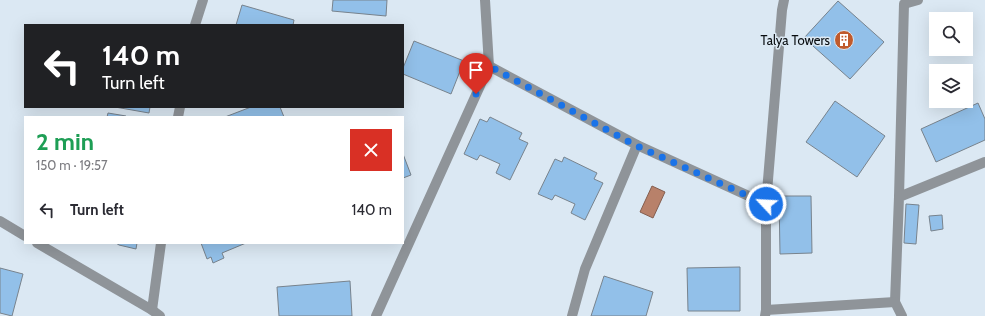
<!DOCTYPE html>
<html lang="en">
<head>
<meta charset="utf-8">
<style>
  :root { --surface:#fff; --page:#f2f2f3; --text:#2b2b33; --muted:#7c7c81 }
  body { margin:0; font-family:Cabin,sans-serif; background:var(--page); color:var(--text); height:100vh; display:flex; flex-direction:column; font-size:15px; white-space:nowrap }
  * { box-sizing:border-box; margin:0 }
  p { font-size:13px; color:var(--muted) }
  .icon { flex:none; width:22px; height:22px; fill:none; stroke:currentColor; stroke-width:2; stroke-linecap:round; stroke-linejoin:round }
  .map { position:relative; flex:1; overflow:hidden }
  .side { position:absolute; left:24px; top:116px; width:380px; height:128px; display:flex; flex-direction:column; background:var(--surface); border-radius:0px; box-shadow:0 4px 16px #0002 }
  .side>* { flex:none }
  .banner { position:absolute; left:24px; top:24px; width:380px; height:84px; border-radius:0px; box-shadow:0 4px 16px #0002; background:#202124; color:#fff; overflow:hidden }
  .controls { position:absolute; left:929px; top:12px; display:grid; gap:8px }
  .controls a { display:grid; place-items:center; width:44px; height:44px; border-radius:0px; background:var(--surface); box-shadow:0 4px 16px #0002; font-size:20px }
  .pin { position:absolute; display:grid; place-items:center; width:34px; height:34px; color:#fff; margin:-41px -17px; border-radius:50% 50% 50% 0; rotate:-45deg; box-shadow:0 0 4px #0007 }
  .pin .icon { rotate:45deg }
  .me { position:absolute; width:44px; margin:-22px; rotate:295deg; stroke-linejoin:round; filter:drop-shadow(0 0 3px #0008) }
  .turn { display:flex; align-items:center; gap:14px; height:84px; padding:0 12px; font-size:18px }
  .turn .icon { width:52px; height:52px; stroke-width:2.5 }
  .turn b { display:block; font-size:28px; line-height:34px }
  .round { display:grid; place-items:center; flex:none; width:42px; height:42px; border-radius:0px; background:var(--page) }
  .head { display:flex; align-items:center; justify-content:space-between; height:68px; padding:0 12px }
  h1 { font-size:24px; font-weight:700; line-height:30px; color:#1e9e55 }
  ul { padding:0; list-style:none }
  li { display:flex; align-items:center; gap:12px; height:52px; padding:0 12px }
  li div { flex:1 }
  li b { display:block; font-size:15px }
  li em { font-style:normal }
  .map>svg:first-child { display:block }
</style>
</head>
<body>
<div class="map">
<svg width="985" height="316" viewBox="0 0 985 316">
  <rect width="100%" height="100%" fill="#dbe8f3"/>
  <path fill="#b8816a" stroke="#845e4f" d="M652,186L665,192L653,218L640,212Z"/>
  <g fill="#92c0e9" stroke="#78838d">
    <path d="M333,0H387L386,16L332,11Z"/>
    <path d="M838,1L884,42L850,79L804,38Z"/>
    <path d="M242,5L294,20L293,25H236Z"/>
    <path d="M414,41L464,61L451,94L403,74V68Z"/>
    <path d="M835,101L885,136L857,177L806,142Z"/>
    <path d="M978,103L985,119V140L936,162L921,129Z"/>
    <path d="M115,107H150L149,113Z"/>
    <path d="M251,107H280L284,117H225Z"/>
    <path d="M108,113L126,116L125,117H107Z"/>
    <path d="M490,117L522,133L519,139L528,143L510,180L496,173L500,164L480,155L477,160L464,154L480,119L487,122Z"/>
    <path d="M403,154L411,175L403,178Z"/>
    <path d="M564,157L597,173L594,179L603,183L585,220L571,213L575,204L555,195L552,200L538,194L555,159L562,162Z"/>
    <path d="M779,196H811L812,253L780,254Z"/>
    <path d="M906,204L919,205L916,244L904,243Z"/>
    <path d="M942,215L943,229L931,231L929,216Z"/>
    <path d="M116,243H137L136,249L119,245Z"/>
    <path d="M201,243H246L222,253L224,258L213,263L211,257L207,259Z"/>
    <path d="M740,267V311H688L687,268Z"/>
    <path d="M0,268L23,274L12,316L0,313Z"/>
    <path d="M604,276L653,292L646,316H591Z"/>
    <path d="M350,281L352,316H279L277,287Z"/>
  </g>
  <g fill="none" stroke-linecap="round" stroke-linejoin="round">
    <g stroke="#8f9499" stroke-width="10">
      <path d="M195,25L203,0"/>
      <path d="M489,66L637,145L766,204"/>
      <path d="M178,117L180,107"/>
      <path d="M899,197L904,4L918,0"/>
      <path d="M0,221L25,236"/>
      <path d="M37,243L152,310L160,316"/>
      <path d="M895,302L899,197L985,162"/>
      <path d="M152,310L161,243"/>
      <path d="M766,310L895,302L902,316"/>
      <path d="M376,316L489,66L485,0"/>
      <path d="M572,316L585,269L637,145"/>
      <path d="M765,316L766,310V204L782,10L784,0"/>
    </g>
  </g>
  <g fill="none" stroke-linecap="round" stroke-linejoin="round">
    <path stroke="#1a73e8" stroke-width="7" stroke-dasharray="0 12.6" d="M476,94L489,66L637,146L766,204"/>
  </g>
  <defs>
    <g id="building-disc" transform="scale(1)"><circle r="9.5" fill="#c05a2b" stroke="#dbe8f3"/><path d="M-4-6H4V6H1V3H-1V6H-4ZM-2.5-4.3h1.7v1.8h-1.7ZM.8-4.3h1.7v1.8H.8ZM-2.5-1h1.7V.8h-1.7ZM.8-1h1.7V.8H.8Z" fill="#fff"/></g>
  </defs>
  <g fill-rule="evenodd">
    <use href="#building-disc" x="844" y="40"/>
  </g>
  <g text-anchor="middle" stroke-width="3" stroke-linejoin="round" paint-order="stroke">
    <g font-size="13" fill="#090d10" stroke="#dbe8f3" text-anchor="end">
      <text x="830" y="45">Talya Towers</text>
    </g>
  </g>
</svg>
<div class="controls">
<a><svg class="icon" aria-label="search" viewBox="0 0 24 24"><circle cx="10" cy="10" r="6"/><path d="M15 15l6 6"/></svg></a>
<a><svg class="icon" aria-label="layers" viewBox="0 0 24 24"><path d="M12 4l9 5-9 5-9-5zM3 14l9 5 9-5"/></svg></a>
</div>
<div class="pin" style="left:476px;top:94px;background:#d93025"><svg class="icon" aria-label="arrive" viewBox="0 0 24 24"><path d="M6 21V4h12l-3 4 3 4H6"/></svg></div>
<svg class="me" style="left:766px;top:204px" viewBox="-20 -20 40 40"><circle r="17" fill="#1a73e8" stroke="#fff" stroke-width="3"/><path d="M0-11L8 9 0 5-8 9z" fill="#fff"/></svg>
<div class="banner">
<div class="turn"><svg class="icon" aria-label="left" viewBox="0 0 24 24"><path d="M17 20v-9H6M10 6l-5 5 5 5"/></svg><div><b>140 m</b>Turn left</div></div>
</div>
<section class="side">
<div class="head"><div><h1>2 min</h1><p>150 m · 19:57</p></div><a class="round" style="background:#d93025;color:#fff"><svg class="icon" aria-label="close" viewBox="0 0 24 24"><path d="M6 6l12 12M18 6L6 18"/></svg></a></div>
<ul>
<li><svg class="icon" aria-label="left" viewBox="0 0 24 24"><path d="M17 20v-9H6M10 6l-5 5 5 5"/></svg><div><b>Turn left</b></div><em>140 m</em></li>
</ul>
</section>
</div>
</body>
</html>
